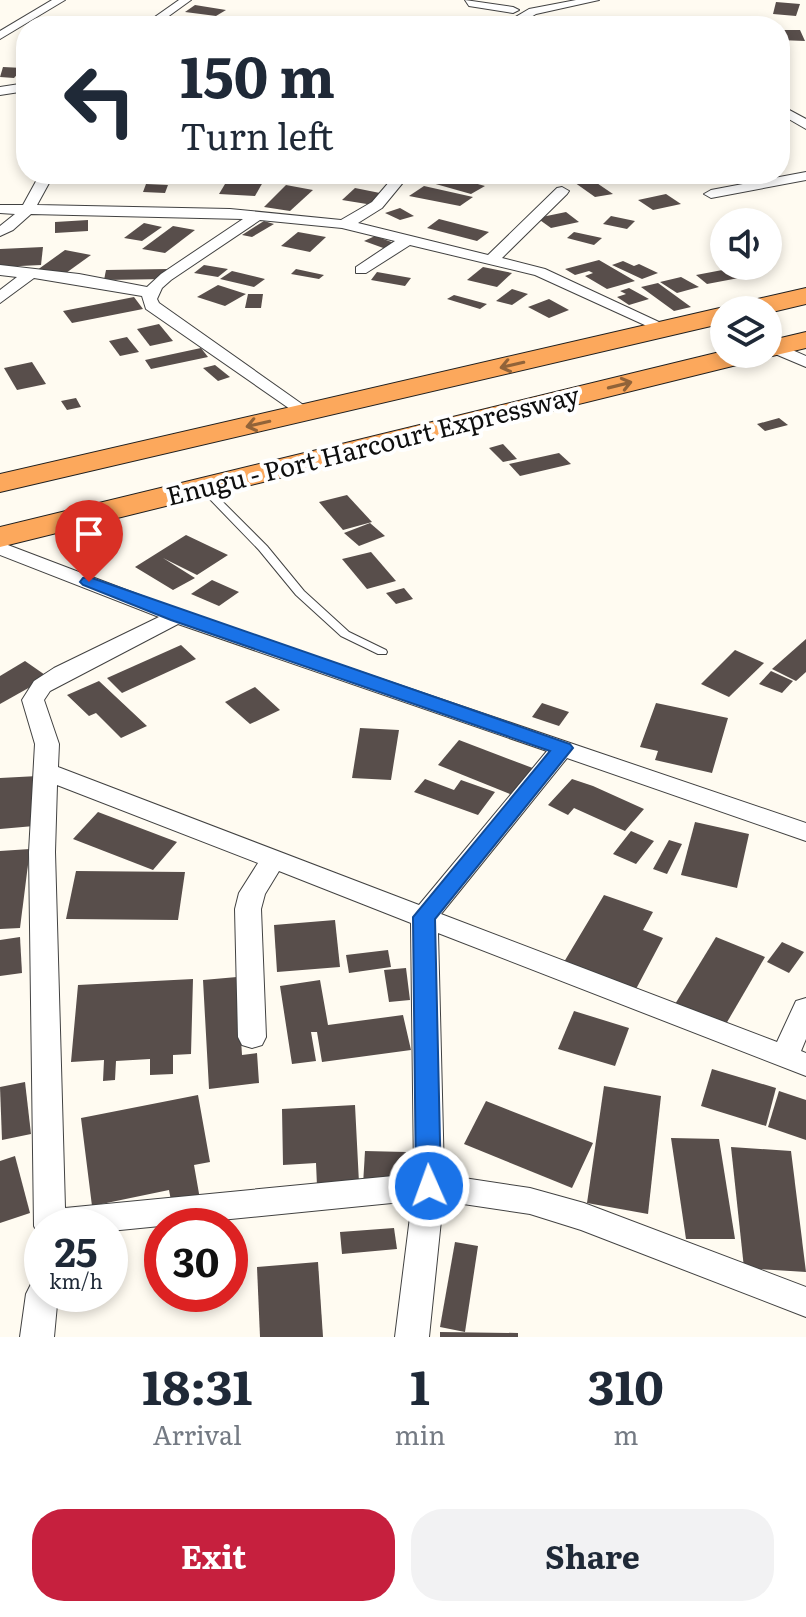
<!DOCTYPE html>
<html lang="en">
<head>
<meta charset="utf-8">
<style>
  :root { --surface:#fff; --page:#f2f2f3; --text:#1f2937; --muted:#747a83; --accent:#c6203e }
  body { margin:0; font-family:Literata,serif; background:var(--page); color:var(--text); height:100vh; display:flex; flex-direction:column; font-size:30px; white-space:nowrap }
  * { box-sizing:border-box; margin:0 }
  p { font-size:26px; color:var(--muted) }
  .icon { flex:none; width:44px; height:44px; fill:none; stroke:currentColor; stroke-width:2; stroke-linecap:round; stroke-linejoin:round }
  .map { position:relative; height:1337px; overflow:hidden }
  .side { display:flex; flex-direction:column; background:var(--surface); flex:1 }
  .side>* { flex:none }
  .banner { position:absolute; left:16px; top:16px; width:774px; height:168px; border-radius:32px; box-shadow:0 4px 12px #0003; background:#fff; color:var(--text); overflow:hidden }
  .tools { position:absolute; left:710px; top:208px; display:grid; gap:16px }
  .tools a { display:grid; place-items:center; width:72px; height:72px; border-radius:50%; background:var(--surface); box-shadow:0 4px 12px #0003; font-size:40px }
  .speed { position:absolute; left:24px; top:1208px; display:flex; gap:16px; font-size:40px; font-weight:700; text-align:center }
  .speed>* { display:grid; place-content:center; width:104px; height:104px; border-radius:50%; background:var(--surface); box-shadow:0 4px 12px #0003; line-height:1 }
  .speed small { font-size:20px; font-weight:400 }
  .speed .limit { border:12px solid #d22; background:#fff; color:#111 }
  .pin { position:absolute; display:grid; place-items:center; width:68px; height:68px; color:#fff; margin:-82px -34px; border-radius:50% 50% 50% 0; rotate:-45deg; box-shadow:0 0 8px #0007 }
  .pin .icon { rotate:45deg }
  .me { position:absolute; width:88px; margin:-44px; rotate:358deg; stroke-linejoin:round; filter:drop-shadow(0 0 6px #0008) }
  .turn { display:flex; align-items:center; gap:28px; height:168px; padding:0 32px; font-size:36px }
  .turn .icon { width:104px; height:104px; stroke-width:2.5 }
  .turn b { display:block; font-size:56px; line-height:68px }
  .eta { display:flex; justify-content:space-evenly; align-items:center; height:136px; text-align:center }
  .eta b { font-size:48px; font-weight:700; line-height:56px }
  .cta { display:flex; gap:16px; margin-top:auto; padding:16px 32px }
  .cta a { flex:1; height:92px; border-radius:32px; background:var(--accent); color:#fff; font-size:32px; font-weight:700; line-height:92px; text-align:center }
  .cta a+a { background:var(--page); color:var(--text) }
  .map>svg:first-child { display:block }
</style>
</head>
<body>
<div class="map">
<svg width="806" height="1337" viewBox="0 0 806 1337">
  <rect width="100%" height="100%" fill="#fffbf1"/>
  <g fill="#584e4b">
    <path d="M776,2L800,4L796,16L773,14Z"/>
    <path d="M195,5L226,10L216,16L185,12Z"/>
    <path d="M780,30H800L805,41L780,40Z"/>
    <path d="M3,67L23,68L14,78L0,77Z"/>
    <path d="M187,174H223L217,182L183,179Z"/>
    <path d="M438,174H442L485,186L471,194L425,181Z"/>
    <path d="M588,177L613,194L595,197L571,180Z"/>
    <path d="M228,179L263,182L255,196L219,194Z"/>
    <path d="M146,184L168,185L165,193L143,192Z"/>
    <path d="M286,185L313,190L290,211L264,207Z"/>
    <path d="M424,186L473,197L460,206L409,196Z"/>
    <path d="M355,188L385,194L373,205L342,200Z"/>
    <path d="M666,194L681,204L653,210L638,200Z"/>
    <path d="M400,208L414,216L400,220L385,213Z"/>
    <path d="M566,212L579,222L551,228L537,218Z"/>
    <path d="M611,216L635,221L627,229L603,224Z"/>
    <path d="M439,219L489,232L477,241L427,228Z"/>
    <path d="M88,220V231L55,233V222Z"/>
    <path d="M264,221L274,224L252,237L242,235Z"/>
    <path d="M144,223L162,227L142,241L124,238Z"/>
    <path d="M173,226L195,230L165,253L142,249Z"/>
    <path d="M298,232L326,237L310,252L281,246Z"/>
    <path d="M574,232L602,238L594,245L567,238Z"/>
    <path d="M375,236L397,244L386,249L364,241Z"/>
    <path d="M43,247L41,265L0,267V249Z"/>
    <path d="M65,250L91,255L59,278L33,273Z"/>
    <path d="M599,260L635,281L607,289L585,276L593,273L589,271L575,275L565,269Z"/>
    <path d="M623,261L634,266L639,264L658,273L642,279L612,265Z"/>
    <path d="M204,265L228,269L218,277L194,273Z"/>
    <path d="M483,267L512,273L497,287L467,280Z"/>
    <path d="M733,268L744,277L707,284L696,275Z"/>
    <path d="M167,269L166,279L104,280L106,270Z"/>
    <path d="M296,269L324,275L319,279L291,274Z"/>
    <path d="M232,271L265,279L254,287L220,279Z"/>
    <path d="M377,272L411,278L405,286L371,280Z"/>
    <path d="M681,277L699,287L677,293L660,282Z"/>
    <path d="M658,283L691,307L674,311L641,287Z"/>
    <path d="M218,285L246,294L225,306L197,297Z"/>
    <path d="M629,288L649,299L629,305L617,297L626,294L620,291Z"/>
    <path d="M512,289L528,294L512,305L496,301Z"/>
    <path d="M248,294H263L261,308H245Z"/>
    <path d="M454,295L487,304L480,309L447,299Z"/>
    <path d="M134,297L143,309L72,323L63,311Z"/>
    <path d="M549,299L569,310L549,318L528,307Z"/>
    <path d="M159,324L173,341L150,346L137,329Z"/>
    <path d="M127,337L139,352L120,356L109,341Z"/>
    <path d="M201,348L208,357L151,369L145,360Z"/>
    <path d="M32,362L46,384L17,390L4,368Z"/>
    <path d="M215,365L230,377L218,381L203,368Z"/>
    <path d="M76,398L81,407L67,410L61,401Z"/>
    <path d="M779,418L788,425L765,431L757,424Z"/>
    <path d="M503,444L517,459L503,462L489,448Z"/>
    <path d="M559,453L571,464L520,476L509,464Z"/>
    <path d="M347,495L372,522L343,530L319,502Z"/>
    <path d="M370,523L385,536L359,546L344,533Z"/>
    <path d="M186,535L228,555L197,575L163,558L195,578L173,590L135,567Z"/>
    <path d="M371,552L396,581L367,589L342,559Z"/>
    <path d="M212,580L239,592L219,606L191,594Z"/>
    <path d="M404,588L413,599L396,604L386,593Z"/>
    <path d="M806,639V672L796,681L772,669Z"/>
    <path d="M181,645L196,659L122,693L107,678Z"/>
    <path d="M735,650L764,663L729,697L701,684Z"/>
    <path d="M25,661L48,677L0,704V676Z"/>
    <path d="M771,671L793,681L782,693L759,684Z"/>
    <path d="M99,681L147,726L121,738L96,713L89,716L67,695Z"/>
    <path d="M255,687L280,710L250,724L225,702Z"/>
    <path d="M542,703L569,712L559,726L532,717Z"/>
    <path d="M656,703L728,718L712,773L655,760L658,751L640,747Z"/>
    <path d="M360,728L399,730L391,780L352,778Z"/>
    <path d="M459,740L551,775L530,802L438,765Z"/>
    <path d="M38,776L34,826L0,829V778Z"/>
    <path d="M425,779L454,790L461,780L495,792L478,815L414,792Z"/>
    <path d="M572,779L593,786L644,809L625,831L574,808L568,815L548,805Z"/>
    <path d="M98,812L177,842L153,870L73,839Z"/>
    <path d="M695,822L749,834L737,888L681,875Z"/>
    <path d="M631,831L654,841L636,864L613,854Z"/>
    <path d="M669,840L682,844L667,874L653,869Z"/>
    <path d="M30,849L20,928L0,929V851Z"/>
    <path d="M76,871L185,872L178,920L66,919Z"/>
    <path d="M604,895L653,912L643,930L663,938L636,989L564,962Z"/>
    <path d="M335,920L340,967L277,972L274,925Z"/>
    <path d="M20,937L22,973L0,976V940Z"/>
    <path d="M716,937L765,957L719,1036L669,1014Z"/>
    <path d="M782,942L804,952L789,973L767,962Z"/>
    <path d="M388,950L391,967L349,973L346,955Z"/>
    <path d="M406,968L410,1000L389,1002L384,970Z"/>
    <path d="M237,977L242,1055L257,1053L259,1083L209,1089L203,980Z"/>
    <path d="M193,979L191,1054L173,1055V1074L150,1075V1059L116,1061L115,1080L103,1081L104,1060L71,1062L78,985Z"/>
    <path d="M320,980L328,1025L403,1015L411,1050L322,1062L317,1032H311L316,1061L292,1064L280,986Z"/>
    <path d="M574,1011L629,1028L615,1066L558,1049Z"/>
    <path d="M712,1069L776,1088L766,1126L701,1106Z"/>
    <path d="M25,1082L31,1134L2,1140L0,1087Z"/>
    <path d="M604,1086L661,1096L648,1214L587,1203Z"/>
    <path d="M779,1091L806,1100V1140L768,1127Z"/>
    <path d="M198,1095L210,1162L194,1165L201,1205L173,1211L169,1190L92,1206L81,1118Z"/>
    <path d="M486,1101L593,1143L572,1188L464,1144Z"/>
    <path d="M355,1105L359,1183L317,1186L316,1163L283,1165L282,1109Z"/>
    <path d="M671,1138L719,1139L735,1239H686Z"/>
    <path d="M731,1147L791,1151L806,1272L744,1268Z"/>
    <path d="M365,1151L406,1152L405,1186L363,1185Z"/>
    <path d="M15,1156L30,1213L0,1223V1161Z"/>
    <path d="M394,1228L397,1249L342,1254L340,1232Z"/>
    <path d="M455,1242L478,1246L465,1332L440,1327Z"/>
    <path d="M318,1262L323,1337H260L257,1267Z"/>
    <path d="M440,1332L518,1333V1337H440Z"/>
  </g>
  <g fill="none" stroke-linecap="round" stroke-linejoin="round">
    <g stroke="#424242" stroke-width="2">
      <path id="service" d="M203,484L206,485L267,546L304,591L349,632L386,650L387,652L386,654H378L341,636L296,595L259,550L200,489L198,487L200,485Z"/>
    </g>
    <g stroke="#424242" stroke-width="2">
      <g id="minor">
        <path d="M52,0H65L0,39V31Z"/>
        <path d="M179,0H191L155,26H142Z"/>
        <path d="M465,0L513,7L519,10L513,13L469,6Z"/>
        <path d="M576,0H599L536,14L516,26H435L441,23L507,22L529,9Z"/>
        <path d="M26,83V91L0,95V87Z"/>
        <path d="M780,105L806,119V129L780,114Z"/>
        <path d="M806,172V180L711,198L704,194L711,190Z"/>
        <path d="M40,174H54L37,205L230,209L341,220L372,202L396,174H410L382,208L358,223L488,255L557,188L562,187L569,191L567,194L502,258L545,269L674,329L666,334L660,332L535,275L410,245L366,273H356V267L395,241L342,228L260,220L171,280L162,288L157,299L159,303L309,409L312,413L309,417L303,418L146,309L142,296L34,278L0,303V290L17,277L0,275V265L79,274L147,287L161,274L243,219L31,214L13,230L0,236V226L15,214L0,213V205H23Z"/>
        <path d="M774,342L806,356V367L768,351V344Z"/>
        <path d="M0,542L184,612L806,823V841L567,758L441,914L777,1042L796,1001L806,998V1039L801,1051L806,1053V1076L438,933L444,1175L530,1188L584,1203L806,1287V1317L581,1230L530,1214L443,1201L429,1337H395L412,1201L110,1231V1226H42V1237L39,1236L34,1226L29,852L35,744L22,700L34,681L54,668L159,617L0,555ZM178,624L547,751L419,905L58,767L59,744L44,700L50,691ZM57,785L258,863L239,893L235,909L238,1037L242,1045L252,1048L262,1045L266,1037L261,909L265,894L279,871L411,923L414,1174L65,1208L55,852Z"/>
        <path d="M42,1279V1294H58L54,1337H20L26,1294L31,1284Z"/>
      </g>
    </g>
    <g stroke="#202020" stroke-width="2">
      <g id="trunk">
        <path d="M806,288V304L768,313V310H724V323L0,492V474L724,307L732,309L736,304Z"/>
        <path d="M806,332V348L768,357L760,355L757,360L0,547V527L724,351V354H768V341Z"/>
      </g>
    </g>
    <use href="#service" fill="#fff" fill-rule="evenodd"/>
    <use href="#minor" fill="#fff" fill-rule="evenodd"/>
    <use href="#trunk" fill="#fca85c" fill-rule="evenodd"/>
  </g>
  <defs><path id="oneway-shaft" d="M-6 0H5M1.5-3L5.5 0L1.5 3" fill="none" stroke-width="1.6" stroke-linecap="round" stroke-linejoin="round" transform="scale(2)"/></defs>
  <g stroke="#916339">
    <use href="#oneway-shaft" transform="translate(512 365) rotate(167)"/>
    <use href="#oneway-shaft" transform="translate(620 385) rotate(-14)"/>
    <use href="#oneway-shaft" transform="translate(258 424) rotate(167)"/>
  </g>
  <path fill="#1a73e8" stroke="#114b97" stroke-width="2" d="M89,577L570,744L573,748L435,919L441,1186L438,1193L429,1197L420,1193L416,1186L413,917L550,751L171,620L83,585L80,582L83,578Z"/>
  <g text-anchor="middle" stroke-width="8" stroke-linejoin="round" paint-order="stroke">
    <g font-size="26" fill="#0f0f0f" stroke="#fff">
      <text transform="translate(373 446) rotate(-14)" y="9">Enugu - Port Harcourt Expressway</text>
    </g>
  </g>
</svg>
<div class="tools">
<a><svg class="icon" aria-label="sound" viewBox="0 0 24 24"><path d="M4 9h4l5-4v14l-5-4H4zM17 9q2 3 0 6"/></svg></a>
<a><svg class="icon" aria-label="layers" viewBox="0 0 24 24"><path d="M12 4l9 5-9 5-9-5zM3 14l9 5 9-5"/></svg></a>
</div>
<div class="speed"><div>25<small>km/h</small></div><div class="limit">30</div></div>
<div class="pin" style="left:89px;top:582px;background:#d93025"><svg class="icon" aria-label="arrive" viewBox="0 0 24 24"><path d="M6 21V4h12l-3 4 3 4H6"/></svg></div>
<svg class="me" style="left:429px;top:1186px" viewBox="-20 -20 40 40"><circle r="17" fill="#1a73e8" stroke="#fff" stroke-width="3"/><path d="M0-11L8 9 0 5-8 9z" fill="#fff"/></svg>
<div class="banner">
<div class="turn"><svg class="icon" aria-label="left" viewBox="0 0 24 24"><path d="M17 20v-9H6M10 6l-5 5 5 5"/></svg><div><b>150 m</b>Turn left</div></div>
</div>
</div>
<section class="side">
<div class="eta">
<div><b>18:31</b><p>Arrival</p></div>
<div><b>1</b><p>min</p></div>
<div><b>310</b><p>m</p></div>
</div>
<div class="cta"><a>Exit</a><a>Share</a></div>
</section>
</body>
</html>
